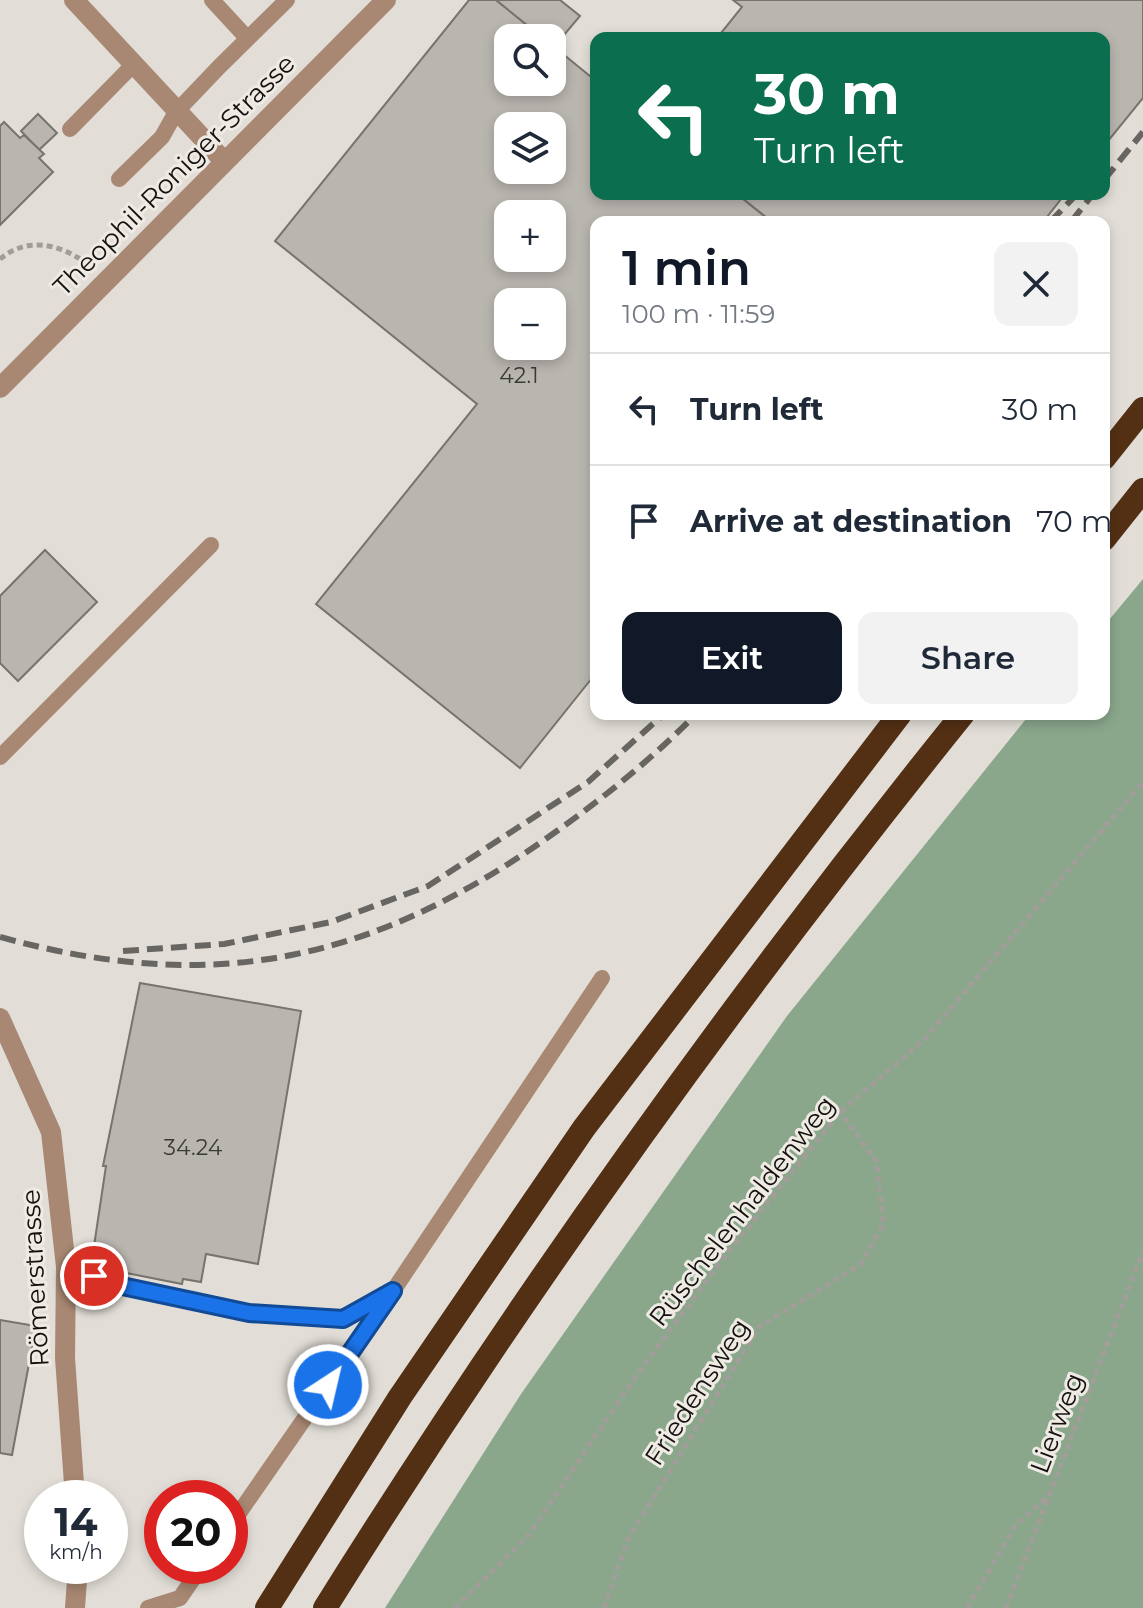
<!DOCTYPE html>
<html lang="en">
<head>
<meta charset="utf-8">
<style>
  :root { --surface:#fff; --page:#f2f2f3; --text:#1f2937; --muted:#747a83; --line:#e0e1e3; --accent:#111827 }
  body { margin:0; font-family:Montserrat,sans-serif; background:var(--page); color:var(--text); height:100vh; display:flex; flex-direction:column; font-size:30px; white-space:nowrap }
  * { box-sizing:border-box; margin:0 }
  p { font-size:26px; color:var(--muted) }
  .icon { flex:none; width:44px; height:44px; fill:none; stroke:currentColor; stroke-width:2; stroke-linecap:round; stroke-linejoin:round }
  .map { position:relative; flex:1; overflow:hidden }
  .sheet { position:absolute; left:590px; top:216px; width:520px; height:504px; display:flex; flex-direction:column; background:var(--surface); border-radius:16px; box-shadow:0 4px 12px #0003 }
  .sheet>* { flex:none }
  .guide { position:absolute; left:590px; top:32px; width:520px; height:168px; border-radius:16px; box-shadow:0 4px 12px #0003; background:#0b6e4f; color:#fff; overflow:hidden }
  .tools { position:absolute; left:494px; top:24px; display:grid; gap:16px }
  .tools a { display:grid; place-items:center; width:72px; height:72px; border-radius:16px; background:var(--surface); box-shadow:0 4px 12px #0003; font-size:40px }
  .speed { position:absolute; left:24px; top:1480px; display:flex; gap:16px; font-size:40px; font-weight:700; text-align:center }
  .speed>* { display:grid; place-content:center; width:104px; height:104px; border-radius:50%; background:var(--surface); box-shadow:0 4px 12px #0003; line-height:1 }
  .speed small { font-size:20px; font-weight:400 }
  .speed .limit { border:12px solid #d22; background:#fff; color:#111 }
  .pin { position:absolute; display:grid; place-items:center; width:68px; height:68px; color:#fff; margin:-34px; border:4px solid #fff; border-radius:50%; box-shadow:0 2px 8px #0007 }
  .me { position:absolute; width:88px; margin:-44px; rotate:35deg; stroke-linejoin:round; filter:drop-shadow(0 0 6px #0008) }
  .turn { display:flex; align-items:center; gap:28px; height:168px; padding:0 32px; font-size:36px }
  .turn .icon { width:104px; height:104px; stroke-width:2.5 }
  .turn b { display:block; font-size:56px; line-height:68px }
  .round { display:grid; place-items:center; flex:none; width:84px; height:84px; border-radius:16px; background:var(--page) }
  .headline { display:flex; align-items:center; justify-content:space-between; height:136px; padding:0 32px }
  h1 { font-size:48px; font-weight:600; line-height:60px; color:var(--accent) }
  .action { display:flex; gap:16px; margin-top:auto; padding:16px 32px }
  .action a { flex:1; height:92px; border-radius:16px; background:var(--accent); color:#fff; font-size:32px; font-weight:600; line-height:92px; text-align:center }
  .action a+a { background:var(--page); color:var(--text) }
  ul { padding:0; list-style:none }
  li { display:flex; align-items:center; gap:24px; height:112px; padding:0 32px; border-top:2px solid var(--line) }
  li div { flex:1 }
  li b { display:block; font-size:30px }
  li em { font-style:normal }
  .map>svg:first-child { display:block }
</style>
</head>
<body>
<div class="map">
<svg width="1143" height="1608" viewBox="0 0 1143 1608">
  <rect width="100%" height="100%" fill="#e2ded7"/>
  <path fill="#8aa78c" d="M1143,579V1608H385L521,1394L787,1016L1030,714H1104V626Z"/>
  <g fill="#b9b5af" stroke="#77736d" stroke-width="2" fill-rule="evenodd">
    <path d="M469,0H496L543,38H508V82H552V45L596,81V194H737L772,222H596V673L520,768L316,604L477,404L275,241ZM508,126H552V170H508ZM508,214H552V258H508ZM508,302H552V346H508Z"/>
    <path d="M496,0H560L580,16L554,47L552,38H543Z"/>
    <path d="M733,0H1143V98L1104,146V38H717L742,7Z"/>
    <path d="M38,114L57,133L39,150L21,131Z"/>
    <path d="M4,122L20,138L24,135L44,154L39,158L53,172L0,225V126Z"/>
    <path d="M737,194H1065L1043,222H772Z"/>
    <path d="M45,550L97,602L18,681L0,663V596Z"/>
    <path d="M140,983L301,1011L258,1264L206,1254L201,1282L183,1279L182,1284L91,1266L106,1166H103Z"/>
    <path d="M0,1320L36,1326L12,1455L0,1453Z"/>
  </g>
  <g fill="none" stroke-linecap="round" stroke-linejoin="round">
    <g stroke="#a19e99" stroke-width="5" stroke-dasharray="6 4" stroke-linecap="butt">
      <path d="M0,259C29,235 63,245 90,266"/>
      <path d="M455,1608L528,1536L634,1379L722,1260L840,1112L923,1041L1143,782"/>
      <path d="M604,1608L629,1537L759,1327L860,1265L883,1225L877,1162L840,1112"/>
      <path d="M967,1608L1015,1526L1049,1495"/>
      <path d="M1006,1608L1143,1251"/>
    </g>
    <g stroke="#a88873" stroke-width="16">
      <path d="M212,0L247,38"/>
      <path d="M70,129L133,65"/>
      <path d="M119,179L162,137L176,112L219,67L287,0"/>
      <path d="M0,757L211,545"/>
      <path d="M66,1267L122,1286L249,1313L343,1319L387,1294"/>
      <path d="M230,1526L393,1291L602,978"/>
      <path d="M148,1608L180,1598L202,1566"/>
    </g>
    <g stroke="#a88873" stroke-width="20">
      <path d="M74,0L223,160"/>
      <path d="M0,388L386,0"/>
      <path d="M0,1018L51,1132L66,1267L65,1358L75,1498"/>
      <path d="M75,1608L78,1566"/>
    </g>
    <g stroke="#533014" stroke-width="24">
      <path d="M1104,458L1143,409"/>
      <path d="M1104,539L1143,490"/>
      <path d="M267,1608L400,1397L584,1128L900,714"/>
      <path d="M325,1608C519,1298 733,999 963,714"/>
    </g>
    <g stroke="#686662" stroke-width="6" stroke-dasharray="16 8" stroke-linecap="butt">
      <path d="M1104,180L1143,132"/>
      <path d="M1050,222L1077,194"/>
      <path d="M1071,222L1093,194"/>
      <path d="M0,937C211,995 369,963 547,838C601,800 650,761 696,714"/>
      <path d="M123,951L224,944L331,922L428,886L588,782L664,714"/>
    </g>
  </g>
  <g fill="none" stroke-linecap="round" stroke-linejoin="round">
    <g stroke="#114b97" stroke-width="20">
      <path id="route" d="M94,1276L122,1286L249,1313L343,1319L393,1291L328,1385"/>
    </g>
    <use href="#route" stroke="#1a73e8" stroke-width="14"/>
  </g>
  <g text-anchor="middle" stroke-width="6" stroke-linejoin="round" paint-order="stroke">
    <g font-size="22" fill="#3c3a37">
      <text x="519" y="383">42.1</text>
      <text x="193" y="1155">34.24</text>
    </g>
    <g font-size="26" fill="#13110f" stroke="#efebe4">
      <text transform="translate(174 175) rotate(-45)" y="9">Theophil-Roniger-Strasse</text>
      <text transform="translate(742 1211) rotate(-52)" y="9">Rüschelenhaldenweg</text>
      <text transform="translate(35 1278) rotate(-93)" y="9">Römerstrasse</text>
      <text transform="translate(697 1392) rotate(-57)" y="9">Friedensweg</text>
      <text transform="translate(1057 1423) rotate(-69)" y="9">Lierweg</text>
    </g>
  </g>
</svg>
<div class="tools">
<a><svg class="icon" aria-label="search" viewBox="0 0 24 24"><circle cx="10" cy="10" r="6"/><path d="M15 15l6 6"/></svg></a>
<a><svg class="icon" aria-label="layers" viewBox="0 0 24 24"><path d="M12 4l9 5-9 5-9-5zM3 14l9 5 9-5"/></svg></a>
<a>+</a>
<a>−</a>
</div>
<div class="speed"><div>14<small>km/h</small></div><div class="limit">20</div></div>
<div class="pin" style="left:94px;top:1276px;background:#d93025"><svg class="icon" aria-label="arrive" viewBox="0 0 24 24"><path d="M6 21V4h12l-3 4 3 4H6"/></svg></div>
<svg class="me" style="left:328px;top:1385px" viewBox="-20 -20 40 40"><circle r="17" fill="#1a73e8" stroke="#fff" stroke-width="3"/><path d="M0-11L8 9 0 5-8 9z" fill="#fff"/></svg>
<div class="guide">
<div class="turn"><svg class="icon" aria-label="left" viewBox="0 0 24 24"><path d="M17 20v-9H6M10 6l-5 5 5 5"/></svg><div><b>30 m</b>Turn left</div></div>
</div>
<section class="sheet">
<div class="headline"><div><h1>1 min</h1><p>100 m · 11:59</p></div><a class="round"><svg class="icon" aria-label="close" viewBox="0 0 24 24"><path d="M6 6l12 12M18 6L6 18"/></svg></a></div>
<ul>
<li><svg class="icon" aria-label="left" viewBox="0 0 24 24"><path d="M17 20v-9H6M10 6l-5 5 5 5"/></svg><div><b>Turn left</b></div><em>30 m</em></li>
<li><svg class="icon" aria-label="arrive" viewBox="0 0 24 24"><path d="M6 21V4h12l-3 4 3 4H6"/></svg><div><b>Arrive at destination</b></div><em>70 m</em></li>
</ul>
<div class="action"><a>Exit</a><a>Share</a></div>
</section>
</div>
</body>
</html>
